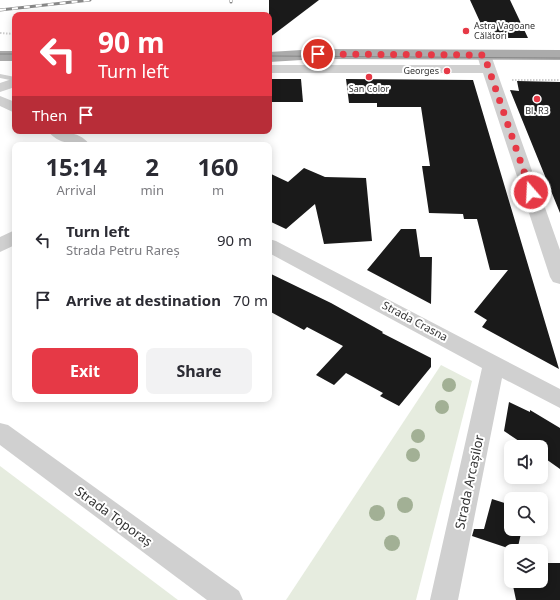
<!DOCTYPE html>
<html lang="en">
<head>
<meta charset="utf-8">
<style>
  :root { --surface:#fff; --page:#f2f2f3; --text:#2b2b33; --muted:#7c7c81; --accent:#e63946 }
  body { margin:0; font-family:"Noto Sans",sans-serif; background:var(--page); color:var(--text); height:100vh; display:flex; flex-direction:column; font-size:15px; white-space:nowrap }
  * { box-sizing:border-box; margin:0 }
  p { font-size:13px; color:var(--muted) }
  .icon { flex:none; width:22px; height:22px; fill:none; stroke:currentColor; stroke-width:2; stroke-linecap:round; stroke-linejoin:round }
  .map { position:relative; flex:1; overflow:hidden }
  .sheet { position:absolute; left:12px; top:142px; width:260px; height:260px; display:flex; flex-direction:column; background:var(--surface); border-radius:8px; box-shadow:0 2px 10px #0003 }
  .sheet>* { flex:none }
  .top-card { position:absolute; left:12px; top:12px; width:260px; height:122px; border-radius:8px; box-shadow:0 2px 10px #0003; background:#e63946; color:#fff; overflow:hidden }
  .controls { position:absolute; left:504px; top:440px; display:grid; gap:8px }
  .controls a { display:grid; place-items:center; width:44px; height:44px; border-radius:8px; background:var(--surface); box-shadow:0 2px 10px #0003; font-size:20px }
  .pin { position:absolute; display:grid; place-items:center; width:34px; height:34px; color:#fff; margin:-17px; border:2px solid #fff; border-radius:50%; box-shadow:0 1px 4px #0007 }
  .me { position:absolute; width:44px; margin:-22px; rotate:341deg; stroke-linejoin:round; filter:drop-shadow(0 0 3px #0008) }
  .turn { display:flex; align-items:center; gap:14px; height:84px; padding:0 20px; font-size:18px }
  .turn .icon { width:52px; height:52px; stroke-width:2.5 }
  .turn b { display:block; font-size:28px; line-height:34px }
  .then { display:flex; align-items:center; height:38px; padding:0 20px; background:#0003; gap:8px; font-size:15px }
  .eta { display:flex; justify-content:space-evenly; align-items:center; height:68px; text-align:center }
  .eta b { font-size:24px; font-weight:700; line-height:28px }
  .action { display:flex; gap:8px; margin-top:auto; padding:8px 20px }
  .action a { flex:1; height:46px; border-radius:8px; background:var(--accent); color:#fff; font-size:16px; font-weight:700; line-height:46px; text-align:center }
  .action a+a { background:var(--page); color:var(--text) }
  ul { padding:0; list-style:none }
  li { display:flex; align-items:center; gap:12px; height:60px; padding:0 20px }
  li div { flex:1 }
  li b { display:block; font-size:15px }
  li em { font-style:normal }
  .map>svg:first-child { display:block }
</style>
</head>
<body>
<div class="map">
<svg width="560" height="600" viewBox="0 0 560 600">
  <rect width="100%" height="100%" fill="#fff"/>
  <g fill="#e6ecdf">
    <path d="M441,365L472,381L416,600H286Z"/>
    <path d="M0,466L170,594L178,600H0Z"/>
  </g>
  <g fill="#1a1a1a">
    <path d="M269,0H319L269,38Z"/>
    <path d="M470,0H510L528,38H492L493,29L481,24Z"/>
    <path d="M269,79H301L303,102H269Z"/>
    <path d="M346,79L473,80L559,369L482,327L487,320L474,312L508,270H490L477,219H464L463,214L429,213L422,166H430L421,107H377V103H349Z"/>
    <path d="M517,81L560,82V213L510,90L519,91Z"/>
    <path d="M304,168L325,177L366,178L372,241L324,244L315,204L286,229L269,221V173L288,182Z"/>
    <path d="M401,229H416L420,257H432L431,304L367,270Z"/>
    <path d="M269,273L331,303L383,332L382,333L431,358V367L399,406L380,396L383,393L346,373L334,385L316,375L343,346L307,327L304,330L269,311Z"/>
    <path d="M509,402L530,412V410L560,428V469L543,457L541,447H528L504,431Z"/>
    <path d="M492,499L511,505V529H522L517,551L472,536L474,529H484Z"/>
    <path d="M541,563H560V600H516L512,581H541Z"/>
  </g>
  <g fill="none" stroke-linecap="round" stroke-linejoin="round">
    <g stroke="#cdcdcd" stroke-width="2" stroke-dasharray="1.5 1.5" stroke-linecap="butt">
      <path d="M0,33L15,34"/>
      <path d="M512,80H560"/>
    </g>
    <path fill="#d0d0d0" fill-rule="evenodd" d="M0,74L15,77V81L0,78Z"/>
    <g fill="#d0d0d0" fill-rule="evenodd">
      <path d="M484,51L489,52L491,55L560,250V284L553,282L550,277L483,73H269V65H480L477,55L479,52Z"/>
      <path d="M15,78V87L0,92V83Z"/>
      <path d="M0,96L15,102V113L0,106Z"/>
      <path d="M48,131C63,131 81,132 90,145C76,145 57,144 48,131Z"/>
      <path d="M15,230V245L0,252V237Z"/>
      <path d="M269,239L276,241L560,389V408L502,378L458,600H430L482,368L269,253Z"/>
      <path d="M0,423L8,425L239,591L243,600H207L0,445Z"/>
    </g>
    <g fill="#ababab" fill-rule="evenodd">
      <path d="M318,49L560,50V60L318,59L269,62V52Z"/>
      <rect x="0" y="51" width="15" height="10"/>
    </g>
    <g stroke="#888" stroke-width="1">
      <path d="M0,54H15"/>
      <path d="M269,56L560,58"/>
    </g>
    <g stroke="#888" stroke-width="3">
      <g id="rail">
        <path d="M231,0V2"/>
        <path d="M0,10L90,0"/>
      </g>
    </g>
    <use href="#rail" stroke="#fff" stroke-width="2" stroke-dasharray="6" stroke-linecap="butt"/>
  </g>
  <g fill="#a2b095">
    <circle cx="449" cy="385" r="7"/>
    <circle cx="442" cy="407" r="7"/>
    <circle cx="418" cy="436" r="7"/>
    <circle cx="413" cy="455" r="7"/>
    <circle cx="405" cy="505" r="8"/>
    <circle cx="377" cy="513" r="8"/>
    <circle cx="392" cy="543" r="8"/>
  </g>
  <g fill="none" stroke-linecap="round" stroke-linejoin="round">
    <path stroke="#e63946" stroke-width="7" stroke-dasharray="0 12.6" d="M318,54L484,55L531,192"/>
  </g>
  <g fill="#e63946" stroke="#fff" stroke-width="1.5">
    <circle cx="466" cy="31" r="4"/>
    <circle cx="447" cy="71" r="4"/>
    <circle cx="369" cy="77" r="4"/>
    <circle cx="537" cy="99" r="4"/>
  </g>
  <g text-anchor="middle" stroke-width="4" stroke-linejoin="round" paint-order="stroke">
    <g font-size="9" fill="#333" stroke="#fff">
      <text x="474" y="29" text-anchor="start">Astra Vagoane<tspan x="474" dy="10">Călători</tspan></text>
      <text x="439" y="74" text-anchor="end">Georges</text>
      <text x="369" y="92">San Color</text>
      <text x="537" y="114">Bl. R3</text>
    </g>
    <g font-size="11" fill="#333" stroke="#fff">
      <text transform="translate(415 321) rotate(28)" y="4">Strada Crasna</text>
    </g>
    <g font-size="13" fill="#333" stroke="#fff">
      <text transform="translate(469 482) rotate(-78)" y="5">Strada Arcașilor</text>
      <text transform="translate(114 516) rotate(36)" y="5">Strada Toporaș</text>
    </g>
  </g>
</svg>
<div class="controls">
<a><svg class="icon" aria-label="sound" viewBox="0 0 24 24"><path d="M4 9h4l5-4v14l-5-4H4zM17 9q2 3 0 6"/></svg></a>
<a><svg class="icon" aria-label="search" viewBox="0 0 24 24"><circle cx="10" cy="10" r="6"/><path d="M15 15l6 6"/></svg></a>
<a><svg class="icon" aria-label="layers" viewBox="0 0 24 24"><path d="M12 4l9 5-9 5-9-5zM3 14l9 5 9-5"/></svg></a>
</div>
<div class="pin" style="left:318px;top:54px;background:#d93025"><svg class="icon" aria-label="arrive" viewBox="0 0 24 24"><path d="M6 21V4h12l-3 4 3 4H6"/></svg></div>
<svg class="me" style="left:531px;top:192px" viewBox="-20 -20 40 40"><circle r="17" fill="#e63946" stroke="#fff" stroke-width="3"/><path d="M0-11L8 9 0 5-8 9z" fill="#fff"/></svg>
<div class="top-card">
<div class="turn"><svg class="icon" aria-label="left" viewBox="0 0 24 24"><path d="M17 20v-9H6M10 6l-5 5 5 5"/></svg><div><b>90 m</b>Turn left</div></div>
<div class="then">Then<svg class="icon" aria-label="arrive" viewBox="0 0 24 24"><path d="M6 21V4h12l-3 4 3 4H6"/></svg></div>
</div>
<section class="sheet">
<div class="eta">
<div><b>15:14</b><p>Arrival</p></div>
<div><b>2</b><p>min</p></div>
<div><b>160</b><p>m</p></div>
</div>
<ul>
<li><svg class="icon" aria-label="left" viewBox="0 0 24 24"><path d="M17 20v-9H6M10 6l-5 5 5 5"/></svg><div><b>Turn left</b><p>Strada Petru Rareș</p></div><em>90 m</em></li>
<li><svg class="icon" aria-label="arrive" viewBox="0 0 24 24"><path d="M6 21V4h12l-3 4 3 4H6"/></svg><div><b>Arrive at destination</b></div><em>70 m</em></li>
</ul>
<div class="action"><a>Exit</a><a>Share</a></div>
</section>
</div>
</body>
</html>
